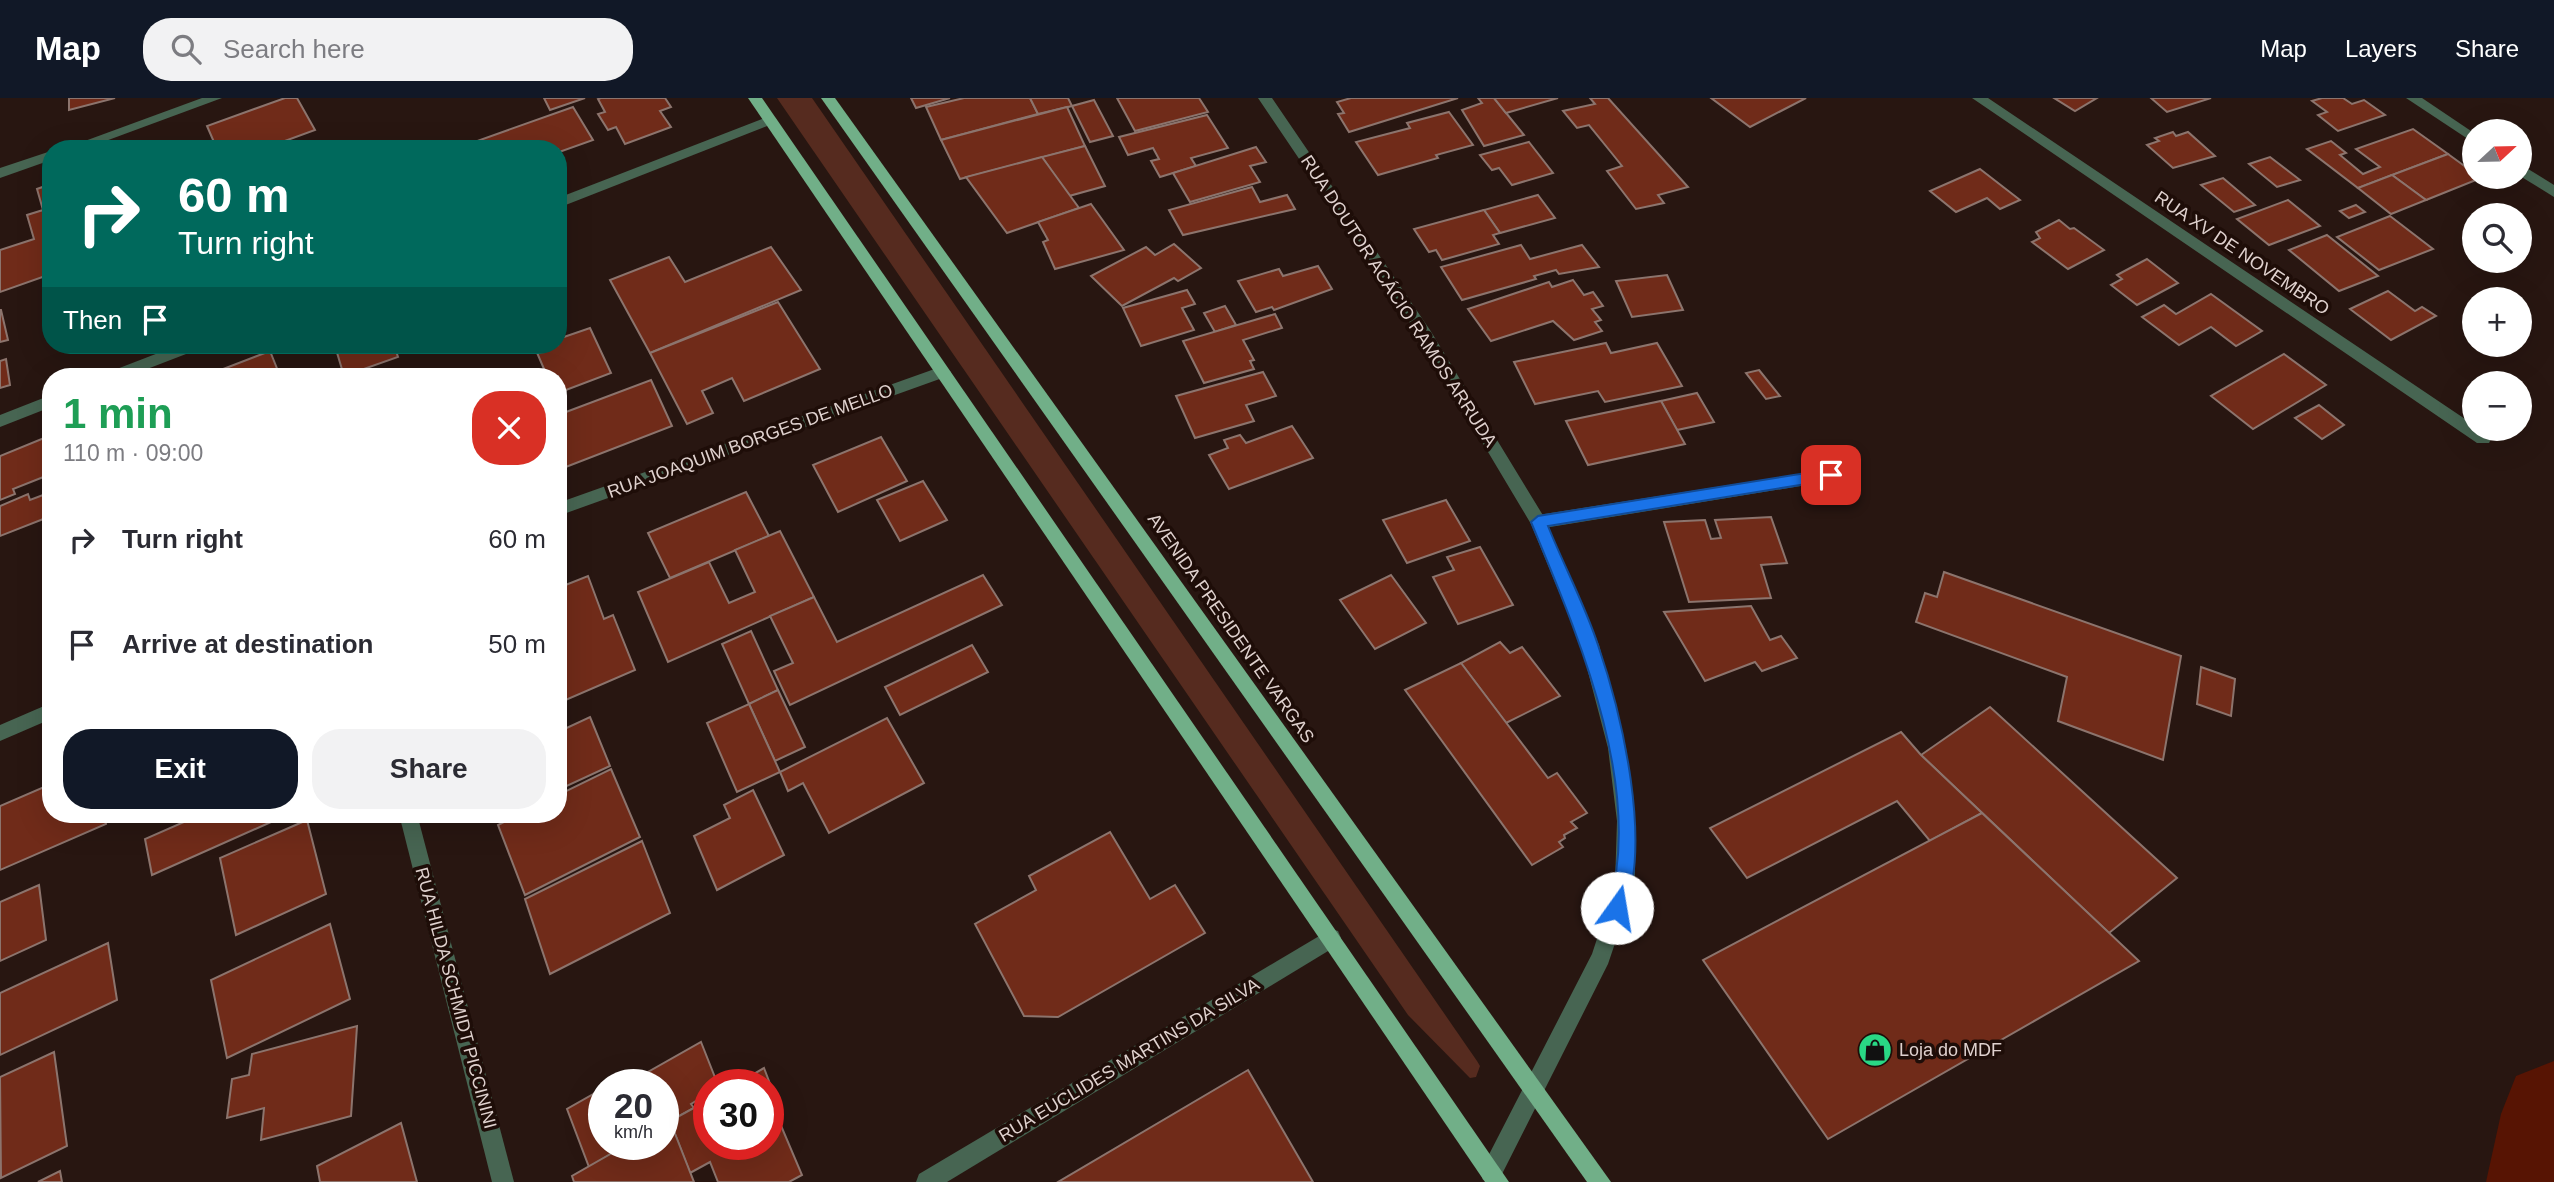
<!DOCTYPE html>
<html lang="en">
<head>
<meta charset="utf-8">
<style>
  :root { --surface:#fff; --page:#f2f2f3; --text:#2b2b33; --muted:#7c7c81; --accent:#111827 }
  body { margin:0; font-family:Helvetica,sans-serif; background:var(--page); color:var(--text); height:100vh; display:flex; flex-direction:column; font-size:26px; white-space:nowrap }
  * { box-sizing:border-box; margin:0 }
  p { font-size:23px; color:var(--muted) }
  .icon { flex:none; width:38px; height:38px; fill:none; stroke:currentColor; stroke-width:2; stroke-linecap:round; stroke-linejoin:round }
  .map { position:relative; flex:1; overflow:hidden }
  .details { position:absolute; left:42px; top:270px; width:525px; height:455px; display:flex; flex-direction:column; background:var(--surface); border-radius:28px; box-shadow:0 7px 28px #0002 }
  .details>* { flex:none }
  .hud { position:absolute; left:42px; top:42px; width:525px; height:214px; border-radius:28px; box-shadow:0 7px 28px #0002; background:#00695c; color:#fff; overflow:hidden }
  .needle { width:46px; rotate:68deg }
  .controls { position:absolute; left:2462px; top:21px; display:grid; gap:14px }
  .controls a { display:grid; place-items:center; width:70px; height:70px; border-radius:50%; background:var(--surface); box-shadow:0 7px 28px #0002; font-size:35px }
  .speed { position:absolute; left:588px; top:971px; display:flex; gap:14px; font-size:35px; font-weight:700; text-align:center }
  .speed>* { display:grid; place-content:center; width:91px; height:91px; border-radius:50%; background:var(--surface); box-shadow:0 7px 28px #0002; line-height:1 }
  .speed small { font-size:18px; font-weight:400 }
  .speed .limit { border:10px solid #d22; background:#fff; color:#111 }
  .pin { position:absolute; display:grid; place-items:center; width:60px; height:60px; color:#fff; margin:-30px; border-radius:14px; box-shadow:0 4px 10px #0006 }
  .me { position:absolute; width:77px; margin:-38px; rotate:13deg; stroke-linejoin:round; filter:drop-shadow(0 0 5px #0008) }
  .turn { display:flex; align-items:center; gap:24px; height:147px; padding:0 21px; font-size:32px }
  .turn .icon { width:91px; height:91px; stroke-width:2.5 }
  .turn b { display:block; font-size:49px; line-height:60px }
  .then { display:flex; align-items:center; height:66px; padding:0 21px; background:#0003; gap:14px; font-size:26px }
  .round { display:grid; place-items:center; flex:none; width:74px; height:74px; border-radius:28px; background:var(--page) }
  .headline { display:flex; align-items:center; justify-content:space-between; height:119px; padding:0 21px }
  h1 { font-size:42px; font-weight:600; line-height:52px; color:#1e9e55 }
  .button { display:flex; gap:14px; margin-top:auto; padding:14px 21px }
  .button a { flex:1; height:80px; border-radius:28px; background:var(--accent); color:#fff; font-size:28px; font-weight:600; line-height:80px; text-align:center }
  .button a+a { background:var(--page); color:var(--text) }
  ul { padding:0; list-style:none }
  li { display:flex; align-items:center; gap:21px; height:105px; padding:0 21px }
  li div { flex:1 }
  li b { display:block; font-size:26px }
  li em { font-style:normal }
  header { display:flex; align-items:center; gap:42px; box-sizing:border-box; height:98px; padding:0 35px; background:var(--accent); color:#fff }
  header strong { font-size:33px }
  nav { display:flex; gap:38px; margin-inline-start:auto; font-size:24px }
  .search { width:490px; height:63px; background:var(--page); display:flex; align-items:center; gap:18px; box-sizing:border-box; padding:0 24px; border-radius:28px; color:var(--muted); font-size:26px }
  .map>svg:first-child { display:block }
</style>
</head>
<body>
<header>
<strong>Map</strong>
<div class="search"><svg class="icon" aria-label="search" viewBox="0 0 24 24"><circle cx="10" cy="10" r="6"/><path d="M15 15l6 6"/></svg>Search here</div>
<nav><a>Map</a><a>Layers</a><a>Share</a></nav>
</header>
<div class="map">
<svg width="2554" height="1084" viewBox="0 0 2554 1084">
  <rect width="100%" height="100%" fill="#281611"/>
  <path fill="#562b1f" d="M777,0H812L1477,963L1480,968L1476,979L1470,980L1408,917Z"/>
  <g fill="none" stroke-linecap="round" stroke-linejoin="round">
    <path fill="#571403" fill-rule="evenodd" d="M2554,963V1084H2486L2501,1016L2516,978Z"/>
  </g>
  <g fill="#702b19" stroke="#8c746d" stroke-width="2">
    <path d="M69,0H115L69,12Z"/>
    <path d="M285,0H297L315,32L263,51H217L207,28Z"/>
    <path d="M544,0H585L550,12Z"/>
    <path d="M665,0L671,9L660,13L671,29L625,46L616,29L608,32L598,16L605,14L598,1L601,0Z"/>
    <path d="M911,0H950L916,10Z"/>
    <path d="M964,0H1030L1038,16L941,42L926,9Z"/>
    <path d="M1030,0H1068L1072,8L1038,16Z"/>
    <path d="M1117,0H1199L1208,14L1135,33Z"/>
    <path d="M1351,0H1458L1349,34L1338,16L1344,15L1337,4Z"/>
    <path d="M1478,0H1494L1524,37L1484,48L1462,12L1482,5Z"/>
    <path d="M1494,0H1558L1506,15Z"/>
    <path d="M1590,0H1608L1688,89L1658,97L1664,105L1636,111L1607,73L1622,68L1610,53L1589,27L1577,30L1563,13L1595,6Z"/>
    <path d="M1711,0H1806L1750,29Z"/>
    <path d="M2054,0H2097L2075,13Z"/>
    <path d="M2151,0H2211L2167,14Z"/>
    <path d="M2322,0H2343L2352,6L2364,2L2385,17L2338,33L2318,17L2327,14L2312,3Z"/>
    <path d="M1094,2L1113,38L1090,44L1072,8Z"/>
    <path d="M573,9L593,42L559,54L562,60L558,61V51H464L463,48Z"/>
    <path d="M1067,9L1085,48L960,81L941,42Z"/>
    <path d="M1449,14L1473,47L1436,57L1438,60L1378,77L1356,44L1410,30L1407,25Z"/>
    <path d="M1207,17L1228,50L1191,60L1196,68L1160,79L1151,63L1159,61L1153,50L1128,57L1119,39Z"/>
    <path d="M2413,31L2448,56L2358,90L2307,51L2331,43L2346,55L2340,57L2363,76L2380,69L2356,51Z"/>
    <path d="M2173,34L2176,38L2188,34L2215,58L2173,70L2147,47L2159,43L2155,40Z"/>
    <path d="M1529,44L1553,75L1512,87L1499,70L1492,72L1480,57Z"/>
    <path d="M1085,48L1105,88L1069,98L1042,59Z"/>
    <path d="M1256,49L1266,64L1250,68L1260,84L1190,104L1173,75Z"/>
    <path d="M2448,56L2474,75V79L2481,80L2426,102L2392,77Z"/>
    <path d="M1042,59L1079,110L1007,135L966,79Z"/>
    <path d="M2270,59L2300,82L2277,89L2249,66Z"/>
    <path d="M1980,71L2020,102L2000,111L1987,100L1956,114L1930,93Z"/>
    <path d="M2392,77L2426,102L2391,116L2358,90Z"/>
    <path d="M2223,80L2255,107L2234,114L2201,87Z"/>
    <path d="M51,86V176L0,194V152L34,141L27,117L43,112L37,91Z"/>
    <path d="M1252,89L1260,104L1287,97L1295,111L1183,137L1169,112Z"/>
    <path d="M1538,97L1555,120L1500,135L1484,112Z"/>
    <path d="M2288,102L2320,128L2269,147L2237,121Z"/>
    <path d="M1091,106L1124,152L1055,171L1043,144L1048,142L1038,124Z"/>
    <path d="M2356,107L2365,114L2349,120L2340,113Z"/>
    <path d="M1484,112L1500,135L1493,137L1499,146L1442,162L1436,152L1429,154L1414,131Z"/>
    <path d="M2390,118L2433,151L2379,172L2337,139Z"/>
    <path d="M2059,122L2070,131L2074,130L2104,152L2068,171L2032,144L2040,140L2036,134Z"/>
    <path d="M2327,137L2367,169L2378,178L2339,193L2289,152Z"/>
    <path d="M1174,146L1201,170L1178,183L1174,180L1122,208L1091,178L1146,149L1155,157Z"/>
    <path d="M1521,147L1530,161L1582,147L1599,169L1559,176L1556,172L1534,178L1536,181L1462,202L1441,169Z"/>
    <path d="M771,149L801,192L650,255L610,182L669,159L685,184Z"/>
    <path d="M2147,161L2178,185L2137,207L2111,187L2122,181L2117,177Z"/>
    <path d="M1318,168L1332,191L1274,212L1272,209L1256,214L1238,183L1279,171L1283,178Z"/>
    <path d="M1667,177L1683,212L1632,219L1616,183Z"/>
    <path d="M1573,182L1584,197L1593,194L1603,208L1592,211L1601,222L1595,224L1602,233L1574,242L1553,223L1491,243L1468,211L1549,184L1552,189Z"/>
    <path d="M1187,192L1195,206L1182,210L1194,232L1141,248L1123,210Z"/>
    <path d="M2388,193L2415,213L2422,209L2436,218L2391,242L2350,211Z"/>
    <path d="M2211,196L2262,233L2236,248L2211,229L2179,247L2142,219L2164,207L2176,216Z"/>
    <path d="M778,204L820,271L744,303L732,280L702,293L713,315L687,326L650,255Z"/>
    <path d="M1225,208L1236,227L1215,234L1204,215Z"/>
    <path d="M1,212L8,242L0,244V212Z"/>
    <path d="M1275,216L1282,230L1243,242L1254,262L1250,263L1254,271L1204,285L1183,243Z"/>
    <path d="M590,230L611,275L558,295V278H547L535,250L558,247V241Z"/>
    <path d="M1606,245L1611,255L1657,245L1682,288L1605,304L1598,293L1535,306L1514,264Z"/>
    <path d="M394,247L398,259L344,278L335,248Z"/>
    <path d="M270,253L280,278H205Z"/>
    <path d="M2284,256L2326,287L2253,331L2211,298Z"/>
    <path d="M6,261L10,287L0,290V263Z"/>
    <path d="M1759,272L1780,298L1766,301L1746,275Z"/>
    <path d="M1263,274L1276,298L1246,307L1254,323L1195,340L1176,298Z"/>
    <path d="M651,282L672,328L558,372V317Z"/>
    <path d="M1697,295L1714,324L1677,332L1661,303Z"/>
    <path d="M1661,303L1685,346L1588,367L1566,323Z"/>
    <path d="M2319,307L2344,327L2322,341L2295,320Z"/>
    <path d="M1292,328L1313,360L1229,391L1209,357L1228,350L1224,342L1240,337L1246,345Z"/>
    <path d="M49,338L51,376L13,391L15,396L0,402V358Z"/>
    <path d="M881,339L907,383L838,414L813,367Z"/>
    <path d="M923,383L947,422L900,443L877,402Z"/>
    <path d="M51,394V418L0,438V408L28,396L30,402Z"/>
    <path d="M746,394L769,438L670,480L648,435Z"/>
    <path d="M1446,402L1470,443L1407,465L1383,422Z"/>
    <path d="M1771,419L1787,465L1761,467L1771,500L1689,504L1664,424L1705,422L1711,441L1721,440L1715,422Z"/>
    <path d="M780,433L814,499L668,564L638,494L709,464L729,505L755,494L735,452Z"/>
    <path d="M1480,449L1513,507L1458,526L1433,479L1454,472L1447,459Z"/>
    <path d="M1944,474L2181,558L2163,662L2058,623L2067,579L1916,524L1925,495L1937,499Z"/>
    <path d="M983,477L1002,507L790,607L774,573L793,565L770,518L814,499L837,544Z"/>
    <path d="M1391,477L1426,525L1375,551L1340,502Z"/>
    <path d="M588,478L604,521L613,517L635,572L561,604L558,490Z"/>
    <path d="M1751,508L1770,542L1781,538L1797,560L1762,573L1755,564L1705,583L1664,514Z"/>
    <path d="M751,533L778,592L749,606L722,546Z"/>
    <path d="M1500,544L1510,555L1522,549L1560,598L1506,625L1461,565Z"/>
    <path d="M972,547L988,574L900,617L885,589Z"/>
    <path d="M1461,565L1548,680L1557,675L1587,715L1571,724L1577,730L1564,737L1565,740L1559,744L1563,749L1532,767L1405,592Z"/>
    <path d="M2201,569L2235,581L2231,618L2197,606Z"/>
    <path d="M778,592L805,649L775,663L749,606Z"/>
    <path d="M749,606L780,674L737,694L707,625Z"/>
    <path d="M1990,609L2177,780L2109,835L1921,657Z"/>
    <path d="M590,619L610,668L558,692V634Z"/>
    <path d="M887,620L924,685L829,735L803,685L788,693L780,674Z"/>
    <path d="M1901,634L1921,657L1982,715L1930,743L1897,703L1747,780L1710,730Z"/>
    <path d="M611,671L640,739L525,797L498,727L520,716H558V697Z"/>
    <path d="M51,686V716H104L106,726L0,772V708Z"/>
    <path d="M753,692L784,757L717,792L694,738L730,720L724,707Z"/>
    <path d="M1982,715L2139,863L1828,1041L1703,862Z"/>
    <path d="M202,716H289L152,777L145,741Z"/>
    <path d="M307,722L326,796L236,837L220,760Z"/>
    <path d="M1110,734L1150,801L1175,787L1205,835L1058,919L1024,918L975,826L1036,792L1029,778Z"/>
    <path d="M642,743L670,815L550,876L525,801Z"/>
    <path d="M39,787L46,842L0,863V804Z"/>
    <path d="M330,826L350,901L227,960L211,882Z"/>
    <path d="M108,845L117,902L0,957V895Z"/>
    <path d="M357,928L351,1018L261,1042L264,1010L227,1020L232,981L249,977L252,956Z"/>
    <path d="M701,944L718,987H709V995L691,1006L694,1010L663,1027V987H625Z"/>
    <path d="M54,954L67,1048L1,1080L0,979Z"/>
    <path d="M764,970L772,991L768,993V987H735Z"/>
    <path d="M1248,972L1313,1084H1058Z"/>
    <path d="M604,990V1046H628L589,1069L567,1011Z"/>
    <path d="M768,997L802,1077L789,1084H718L710,1064L690,1075L670,1023L701,1006L709,1026V1046H768Z"/>
    <path d="M670,1023L694,1084H574L572,1078L628,1046H663V1027Z"/>
    <path d="M401,1025L417,1084H320L317,1068Z"/>
    <path d="M60,1073L62,1084H38Z"/>
  </g>
  <g fill="none" stroke-linecap="round" stroke-linejoin="round">
    <path fill="#476552" fill-rule="evenodd" d="M1831,371L1839,377L1831,383L1538,431L1530,424L1538,417Z"/>
    <g fill="#476552" fill-rule="evenodd">
      <path d="M202,0H222L84,51H63Z"/>
      <path d="M1258,0H1272L1430,232L1544,419L1599,547L1626,650L1635,723V786L1608,866L1499,1082L1493,1084L1483,1082L1480,1074L1592,856L1615,786L1617,723L1608,650L1581,547L1531,426L1420,240Z"/>
      <path d="M1972,0H1988L2474,327V331H2480L2491,341L2489,345H2477Z"/>
      <path d="M2406,0H2422L2474,35V45Z"/>
      <path d="M770,18L777,22L775,25L558,110V100Z"/>
      <path d="M51,53V62L0,80V70Z"/>
      <path d="M2520,66L2554,87V99L2520,78Z"/>
      <path d="M179,247H202L199,251L129,278H106L109,274Z"/>
      <path d="M943,268L951,274L948,278L558,418V405Z"/>
      <path d="M51,297V309L0,329V317Z"/>
      <path d="M51,605V621L0,643V627Z"/>
      <path d="M399,716H417L514,1084H492Z"/>
      <path d="M1331,831L1338,833L1341,840L1338,847L947,1084H916L919,1076Z"/>
    </g>
    <g fill="#71af88" fill-rule="evenodd">
      <path d="M748,0H762L1509,1084H1485Z"/>
      <path d="M821,0H835L1611,1084H1587Z"/>
    </g>
  </g>
  <path fill="#1a73e8" stroke="#114b97" stroke-width="2" d="M1831,371L1839,377L1831,382L1548,428C1564,468 1585,507 1598,547C1622,617 1653,747 1623,816L1617,818L1611,816L1608,810C1646,691 1576,533 1531,424L1538,418Z"/>
  <defs>
    <g id="shop-disc" transform="scale(1.75)"><circle r="9.5" fill="#29d885" stroke="#1e0d08"/><path d="M-5-2.5h2.3a2.7 3.5 0 0 1 5.4 0H5L5.5 6h-11ZM-1.5-2.5h3a1.5 2.3 0 0 0-3 0Z" fill="#111"/></g>
  </defs>
  <g fill-rule="evenodd">
    <use href="#shop-disc" x="1875" y="952"/>
  </g>
  <g text-anchor="middle" stroke-width="7" stroke-linejoin="round" paint-order="stroke">
    <g font-size="18" fill="#dfd1ce" stroke="#1e0d08">
      <text transform="translate(2242 155) rotate(34)" y="6">RUA XV DE NOVEMBRO</text>
      <text transform="translate(1399 203) rotate(57)" y="6">RUA DOUTOR ACÁCIO RAMOS ARRUDA</text>
      <text transform="translate(750 343) rotate(-20)" y="6">RUA JOAQUIM BORGES DE MELLO</text>
      <text transform="translate(1231 530) rotate(55)" y="6">AVENIDA PRESIDENTE VARGAS</text>
      <text transform="translate(456 900) rotate(75)" y="6">RUA HILDA SCHMIDT PICCININI</text>
      <text transform="translate(1129 962) rotate(-31)" y="6">RUA EUCLIDES MARTINS DA SILVA</text>
    </g>
    <g font-size="18" fill="#dfd1ce" stroke="#1e0d08" text-anchor="start">
      <text x="1899" y="958">Loja do MDF</text>
    </g>
  </g>
</svg>
<div class="controls">
<a><svg class="needle" viewBox="-14 -14 28 28"><path d="M0-13l5 13h-10z" fill="#e53935"/><path d="M0 13l5-13h-10z" fill="#7c7c81"/></svg></a>
<a><svg class="icon" aria-label="search" viewBox="0 0 24 24"><circle cx="10" cy="10" r="6"/><path d="M15 15l6 6"/></svg></a>
<a>+</a>
<a>−</a>
</div>
<div class="speed"><div>20<small>km/h</small></div><div class="limit">30</div></div>
<div class="pin" style="left:1831px;top:377px;background:#d93025"><svg class="icon" aria-label="arrive" viewBox="0 0 24 24"><path d="M6 21V4h12l-3 4 3 4H6"/></svg></div>
<svg class="me" style="left:1617px;top:810px" viewBox="-20 -20 40 40"><circle r="19" fill="#fff"/><path d="M0-13L10 11 0 6-10 11z" fill="#1a73e8"/></svg>
<div class="hud">
<div class="turn"><svg class="icon" aria-label="right" viewBox="0 0 24 24"><path d="M7 20v-9h11M14 6l5 5-5 5"/></svg><div><b>60 m</b>Turn right</div></div>
<div class="then">Then<svg class="icon" aria-label="arrive" viewBox="0 0 24 24"><path d="M6 21V4h12l-3 4 3 4H6"/></svg></div>
</div>
<section class="details">
<div class="headline"><div><h1>1 min</h1><p>110 m · 09:00</p></div><a class="round" style="background:#d93025;color:#fff"><svg class="icon" aria-label="close" viewBox="0 0 24 24"><path d="M6 6l12 12M18 6L6 18"/></svg></a></div>
<ul>
<li><svg class="icon" aria-label="right" viewBox="0 0 24 24"><path d="M7 20v-9h11M14 6l5 5-5 5"/></svg><div><b>Turn right</b></div><em>60 m</em></li>
<li><svg class="icon" aria-label="arrive" viewBox="0 0 24 24"><path d="M6 21V4h12l-3 4 3 4H6"/></svg><div><b>Arrive at destination</b></div><em>50 m</em></li>
</ul>
<div class="button"><a>Exit</a><a>Share</a></div>
</section>
</div>
</body>
</html>
